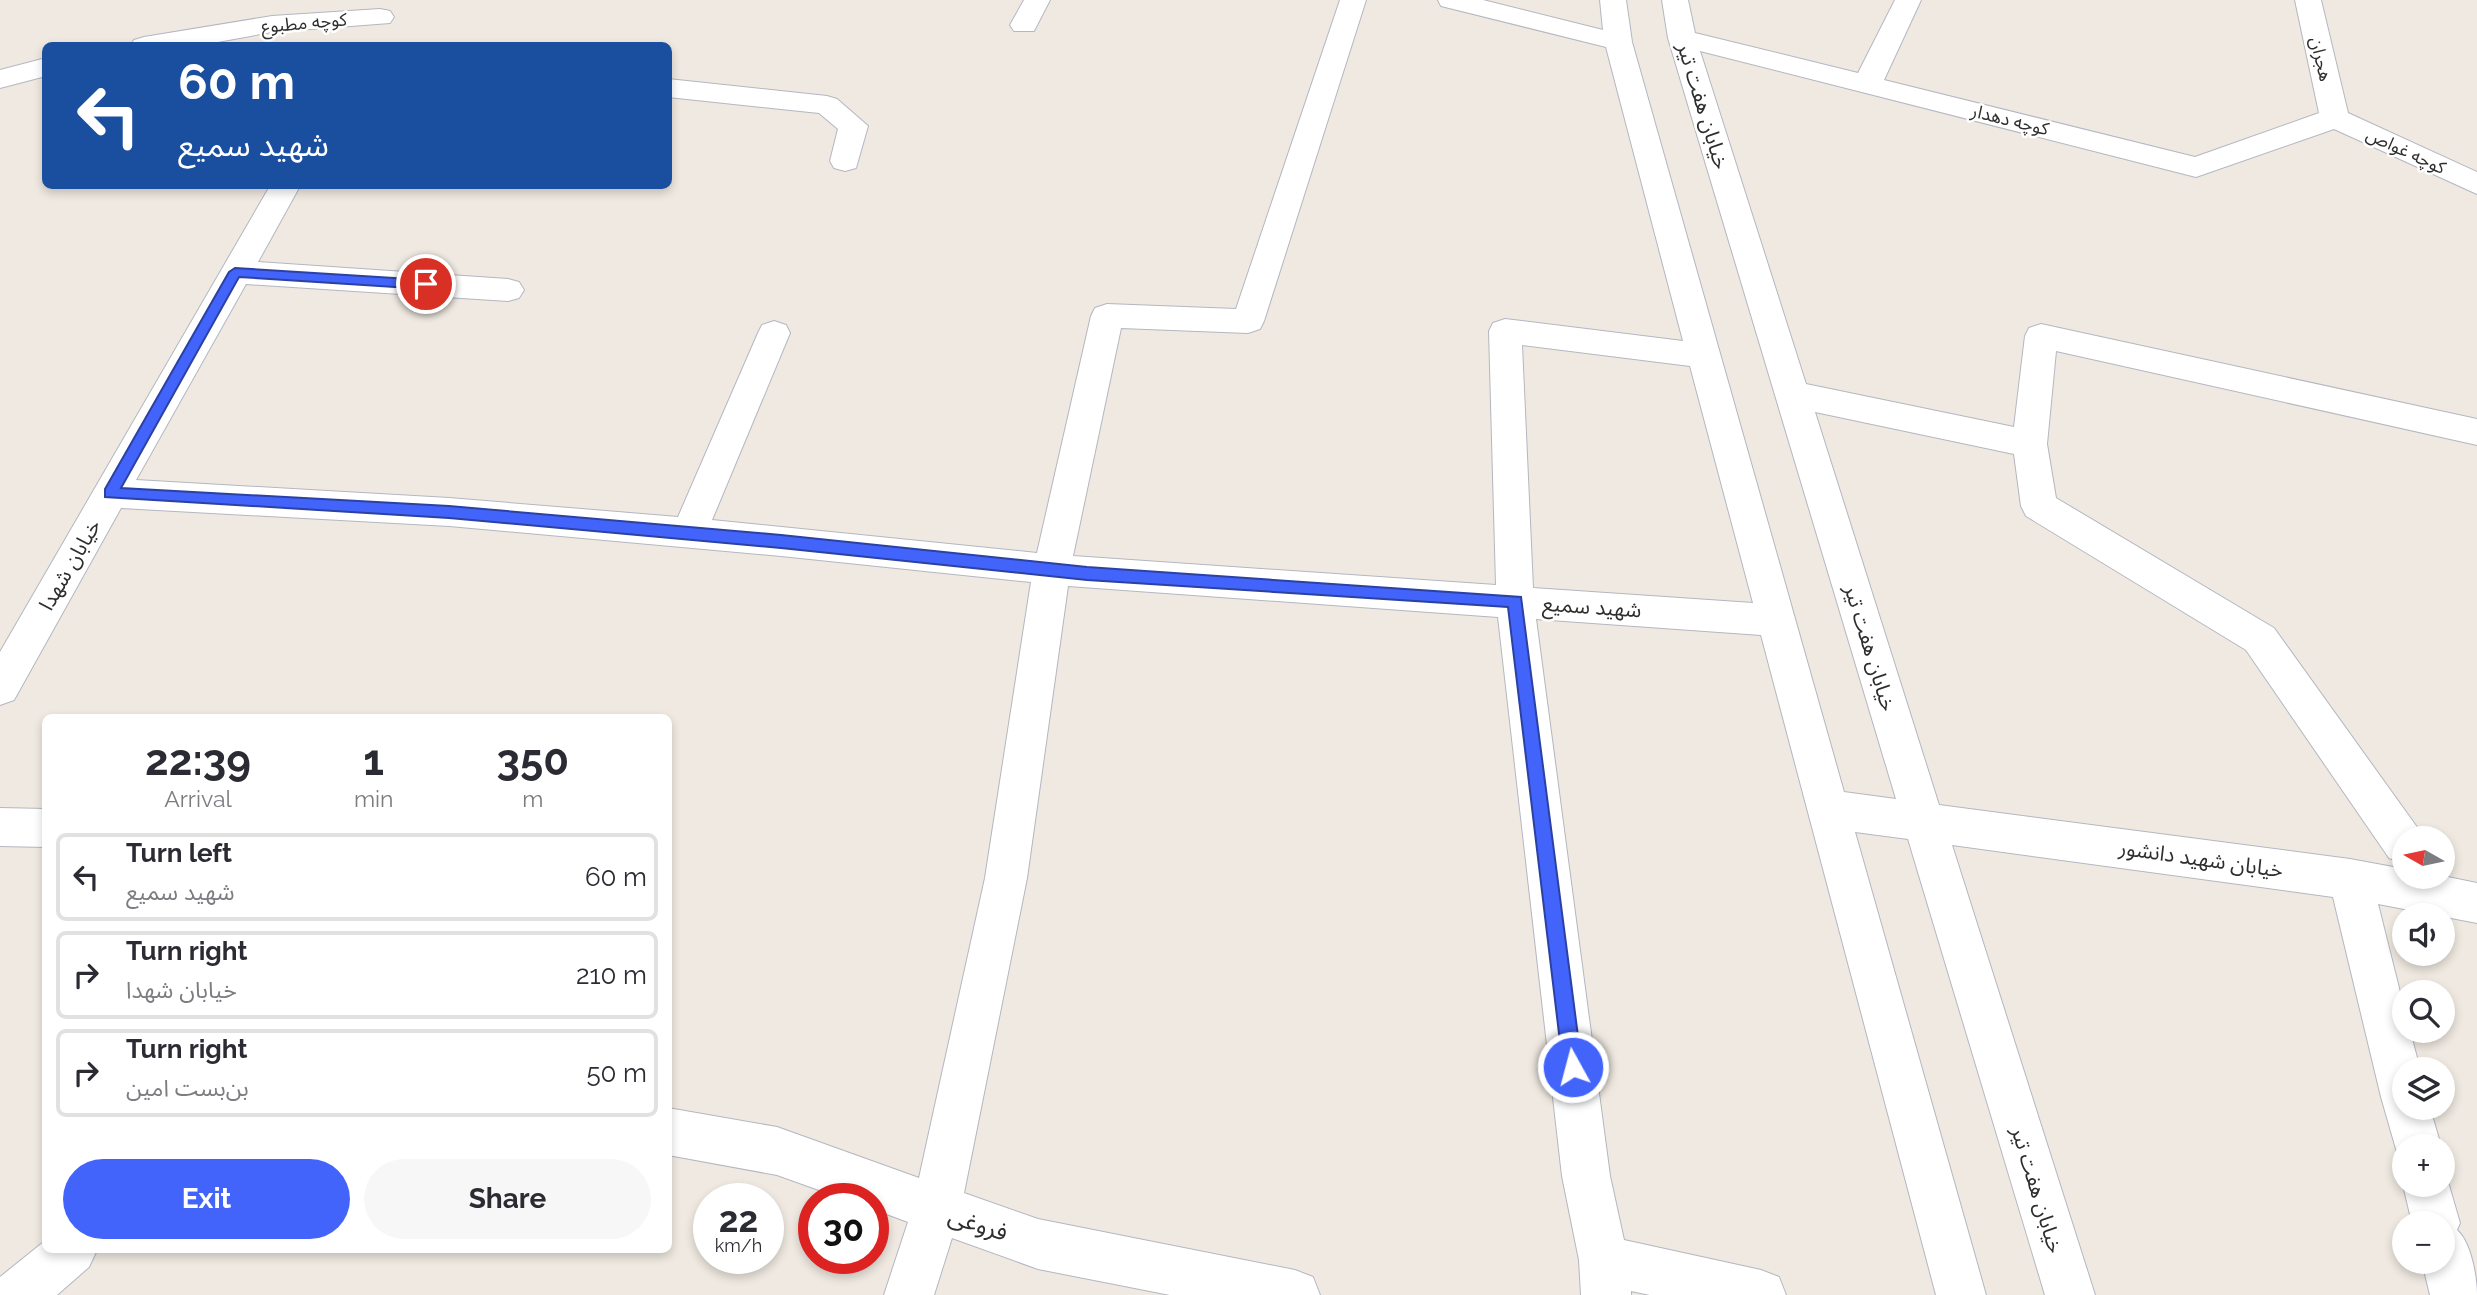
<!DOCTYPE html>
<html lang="en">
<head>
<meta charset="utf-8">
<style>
  :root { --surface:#fff; --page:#f7f7f7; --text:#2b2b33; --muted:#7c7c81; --line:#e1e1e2; --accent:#4264fb }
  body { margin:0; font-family:Raleway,"Noto Sans Arabic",sans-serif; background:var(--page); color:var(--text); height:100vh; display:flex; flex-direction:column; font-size:26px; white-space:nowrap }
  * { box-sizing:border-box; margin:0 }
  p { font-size:23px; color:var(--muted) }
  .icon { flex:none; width:38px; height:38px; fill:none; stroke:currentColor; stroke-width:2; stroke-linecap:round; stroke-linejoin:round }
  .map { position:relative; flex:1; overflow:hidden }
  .panel { position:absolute; left:42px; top:714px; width:630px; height:539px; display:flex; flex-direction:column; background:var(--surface); border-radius:10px; box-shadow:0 4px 10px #0003 }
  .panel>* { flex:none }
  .top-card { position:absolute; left:42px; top:42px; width:630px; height:147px; border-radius:10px; box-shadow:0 4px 10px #0003; background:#1a4fa0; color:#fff; overflow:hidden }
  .needle { width:46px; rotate:279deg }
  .buttons { position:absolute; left:2392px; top:826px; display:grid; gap:14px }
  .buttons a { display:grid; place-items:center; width:63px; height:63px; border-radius:50%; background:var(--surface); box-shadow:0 4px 10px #0003; font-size:35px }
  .speed { position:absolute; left:693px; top:1183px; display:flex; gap:14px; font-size:35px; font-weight:700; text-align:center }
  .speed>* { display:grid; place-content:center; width:91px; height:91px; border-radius:50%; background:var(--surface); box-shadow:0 4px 10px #0003; line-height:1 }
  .speed small { font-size:18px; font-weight:400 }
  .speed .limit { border:10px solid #d22; background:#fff; color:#111 }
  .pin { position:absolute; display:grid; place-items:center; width:60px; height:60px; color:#fff; margin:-30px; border:4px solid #fff; border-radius:50%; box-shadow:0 2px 7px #0007 }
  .me { position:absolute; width:77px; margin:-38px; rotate:353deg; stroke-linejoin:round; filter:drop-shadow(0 0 5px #0008) }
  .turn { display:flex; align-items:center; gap:24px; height:147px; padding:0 21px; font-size:32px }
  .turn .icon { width:91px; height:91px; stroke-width:2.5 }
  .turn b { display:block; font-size:49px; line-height:60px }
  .eta { display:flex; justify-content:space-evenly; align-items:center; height:119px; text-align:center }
  .eta b { font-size:42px; font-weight:700; line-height:49px }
  .primary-button { display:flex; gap:14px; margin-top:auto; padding:14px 21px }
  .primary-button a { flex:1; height:80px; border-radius:42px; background:var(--accent); color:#fff; font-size:28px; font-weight:700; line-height:80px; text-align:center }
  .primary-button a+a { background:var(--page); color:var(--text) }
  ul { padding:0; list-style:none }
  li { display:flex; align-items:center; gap:21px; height:88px; margin:0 14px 10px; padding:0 7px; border:4px solid var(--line); border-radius:10px }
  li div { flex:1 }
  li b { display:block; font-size:26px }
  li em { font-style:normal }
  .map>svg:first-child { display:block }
</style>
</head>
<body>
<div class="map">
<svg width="2477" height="1295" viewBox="0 0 2477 1295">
  <rect width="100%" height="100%" fill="#efe9e1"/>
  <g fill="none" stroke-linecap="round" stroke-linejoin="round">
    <g stroke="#b4b7c1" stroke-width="2">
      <g id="minor">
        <path d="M1024,0H1050L1034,31H1014L1010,25Z"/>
        <path d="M1340,0H1366L1264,321L1260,329L1248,333L1121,328L1073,556L1496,585L1489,331L1493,323L1505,319L1683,341L1606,47L1441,6L1438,0H1483L1603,30L1600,0H1626L1632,42L1844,792L1896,799L1668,38L1662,0H1688L1695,33L1858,73L1895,0H1921L1884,80L2195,157L2319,113L2295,0H2321L2348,113L2477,172V194L2334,129L2196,177L1700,51L1806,384L2014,427L2025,336L2029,328L2041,324L2477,419V445L2056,351L2047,444L2056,498L2274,628L2419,830L2422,838H2404V863L2389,858L2246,650L2026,516L2021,506L2014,454L1815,412L1939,805L2350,859L2404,869V877L2443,876L2477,883V923L2378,904L2404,1008V1031H2410L2420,1069H2404V1108H2430L2441,1146H2404V1165L2400,1163L2381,1097L2333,897L1952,845L2095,1295H2045L1908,839L1855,832L1986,1295H1936L1761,635L1536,619L1610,1176L1624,1240L1761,1270L1779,1277L1786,1295H1650L1631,1291V1295H1581L1579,1260L1562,1176L1498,617L1068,586L1027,878L964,1193L1038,1219L1295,1270L1313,1277L1320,1295H1170L1038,1269L952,1238L934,1295H884L908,1222L873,1209V1199H844L777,1175L668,1155V1108L777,1127L919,1178L985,878L1031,582L781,556L449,526L121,508L14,700L0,705V652L270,186H300L258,262L508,279L519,282L524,290L519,298L508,301L246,284L136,480L449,498L678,517L758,333L762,325L774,321L786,325L790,333L712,520L1037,553L1091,316L1095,308L1107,304L1236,309ZM1522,345L1690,366L1753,603L1533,588Z"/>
        <path d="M380,9L390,11L394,17L390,23L272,32L196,46H130L134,40L144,37L272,16Z"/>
        <path d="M46,58V76L0,88V70Z"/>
        <path d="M668,79L827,96L837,99L868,126L856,168L845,171L834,168L830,161L838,129L819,113L668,97Z"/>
        <path d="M0,808L46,809V847L0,846Z"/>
        <path d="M2444,1168L2460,1223L2457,1230C2471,1242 2477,1277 2477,1295H2430L2422,1262H2443V1223H2412L2403,1185L2404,1181V1185H2443Z"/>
        <path d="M46,1240V1250H97L89,1267L57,1295H0V1277Z"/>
      </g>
    </g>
    <use href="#minor" fill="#fff" fill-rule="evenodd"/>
  </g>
  <path fill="#4264fb" stroke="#2b41a3" stroke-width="2" d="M235,268L426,280L433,284L426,289L239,277L121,488L449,506L781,535L1087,567L1521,597L1582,1067L1579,1074L1573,1076L1566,1074L1563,1067L1508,607L1087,580L781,548L449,518L105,497V489L229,272Z"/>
  <g text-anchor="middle" stroke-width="5" stroke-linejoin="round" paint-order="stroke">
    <g font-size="18" fill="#2e2e2e" stroke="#fff">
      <text transform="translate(304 23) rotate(-5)" y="6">کوچه مطبوع</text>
      <text transform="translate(2321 59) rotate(77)" y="6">هجران</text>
      <text transform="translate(2010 120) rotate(14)" y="6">کوچه دهدار</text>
      <text transform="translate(2406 151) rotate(25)" y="6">کوچه غواص</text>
    </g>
    <g font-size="21" fill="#2e2e2e" stroke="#fff">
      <text transform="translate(1703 106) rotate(73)" y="7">خیابان هفت تیر</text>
      <text transform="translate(70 565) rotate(-60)" y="7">خیابان شهدا</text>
      <text transform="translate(1592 607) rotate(4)" y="7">شهید سمیع</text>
      <text transform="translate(1870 648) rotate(73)" y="7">خیابان هفت تیر</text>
      <text transform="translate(2201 859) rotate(8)" y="7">خیابان شهید دانشور</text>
      <text transform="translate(2037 1190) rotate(73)" y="7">خیابان هفت تیر</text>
    </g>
    <g font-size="24" fill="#2e2e2e" stroke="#fff">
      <text transform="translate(978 1224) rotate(18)" y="8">فروغی</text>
    </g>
  </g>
</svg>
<div class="buttons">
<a><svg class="needle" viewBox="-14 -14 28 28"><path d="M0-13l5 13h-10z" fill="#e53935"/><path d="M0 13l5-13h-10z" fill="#7c7c81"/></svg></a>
<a><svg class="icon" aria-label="sound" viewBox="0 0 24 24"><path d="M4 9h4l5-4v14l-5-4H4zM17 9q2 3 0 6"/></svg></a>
<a><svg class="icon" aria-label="search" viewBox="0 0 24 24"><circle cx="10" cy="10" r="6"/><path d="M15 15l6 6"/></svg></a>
<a><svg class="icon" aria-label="layers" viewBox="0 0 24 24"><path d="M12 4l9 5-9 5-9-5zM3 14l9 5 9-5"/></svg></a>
<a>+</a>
<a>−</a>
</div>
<div class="speed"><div>22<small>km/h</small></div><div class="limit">30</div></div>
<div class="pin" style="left:426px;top:284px;background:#d93025"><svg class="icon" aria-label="arrive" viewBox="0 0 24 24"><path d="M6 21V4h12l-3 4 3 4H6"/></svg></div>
<svg class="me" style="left:1573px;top:1067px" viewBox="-20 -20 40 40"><circle r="17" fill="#4264fb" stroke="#fff" stroke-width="3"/><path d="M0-11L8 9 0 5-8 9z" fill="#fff"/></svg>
<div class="top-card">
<div class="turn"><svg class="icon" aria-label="left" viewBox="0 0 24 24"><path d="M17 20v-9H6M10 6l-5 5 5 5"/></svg><div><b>60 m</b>شهید سمیع</div></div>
</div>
<section class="panel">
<div class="eta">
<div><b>22:39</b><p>Arrival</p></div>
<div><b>1</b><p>min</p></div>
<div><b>350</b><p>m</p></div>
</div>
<ul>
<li><svg class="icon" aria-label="left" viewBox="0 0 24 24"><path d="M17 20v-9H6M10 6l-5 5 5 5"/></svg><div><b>Turn left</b><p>شهید سمیع</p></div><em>60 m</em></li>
<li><svg class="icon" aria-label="right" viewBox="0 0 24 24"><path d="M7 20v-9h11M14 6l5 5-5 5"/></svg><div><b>Turn right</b><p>خیابان شهدا</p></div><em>210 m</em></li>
<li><svg class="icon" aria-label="right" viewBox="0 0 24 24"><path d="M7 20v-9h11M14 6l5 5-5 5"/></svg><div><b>Turn right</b><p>بن‌بست امین</p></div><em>50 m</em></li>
</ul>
<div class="primary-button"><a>Exit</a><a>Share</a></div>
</section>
</div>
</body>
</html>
